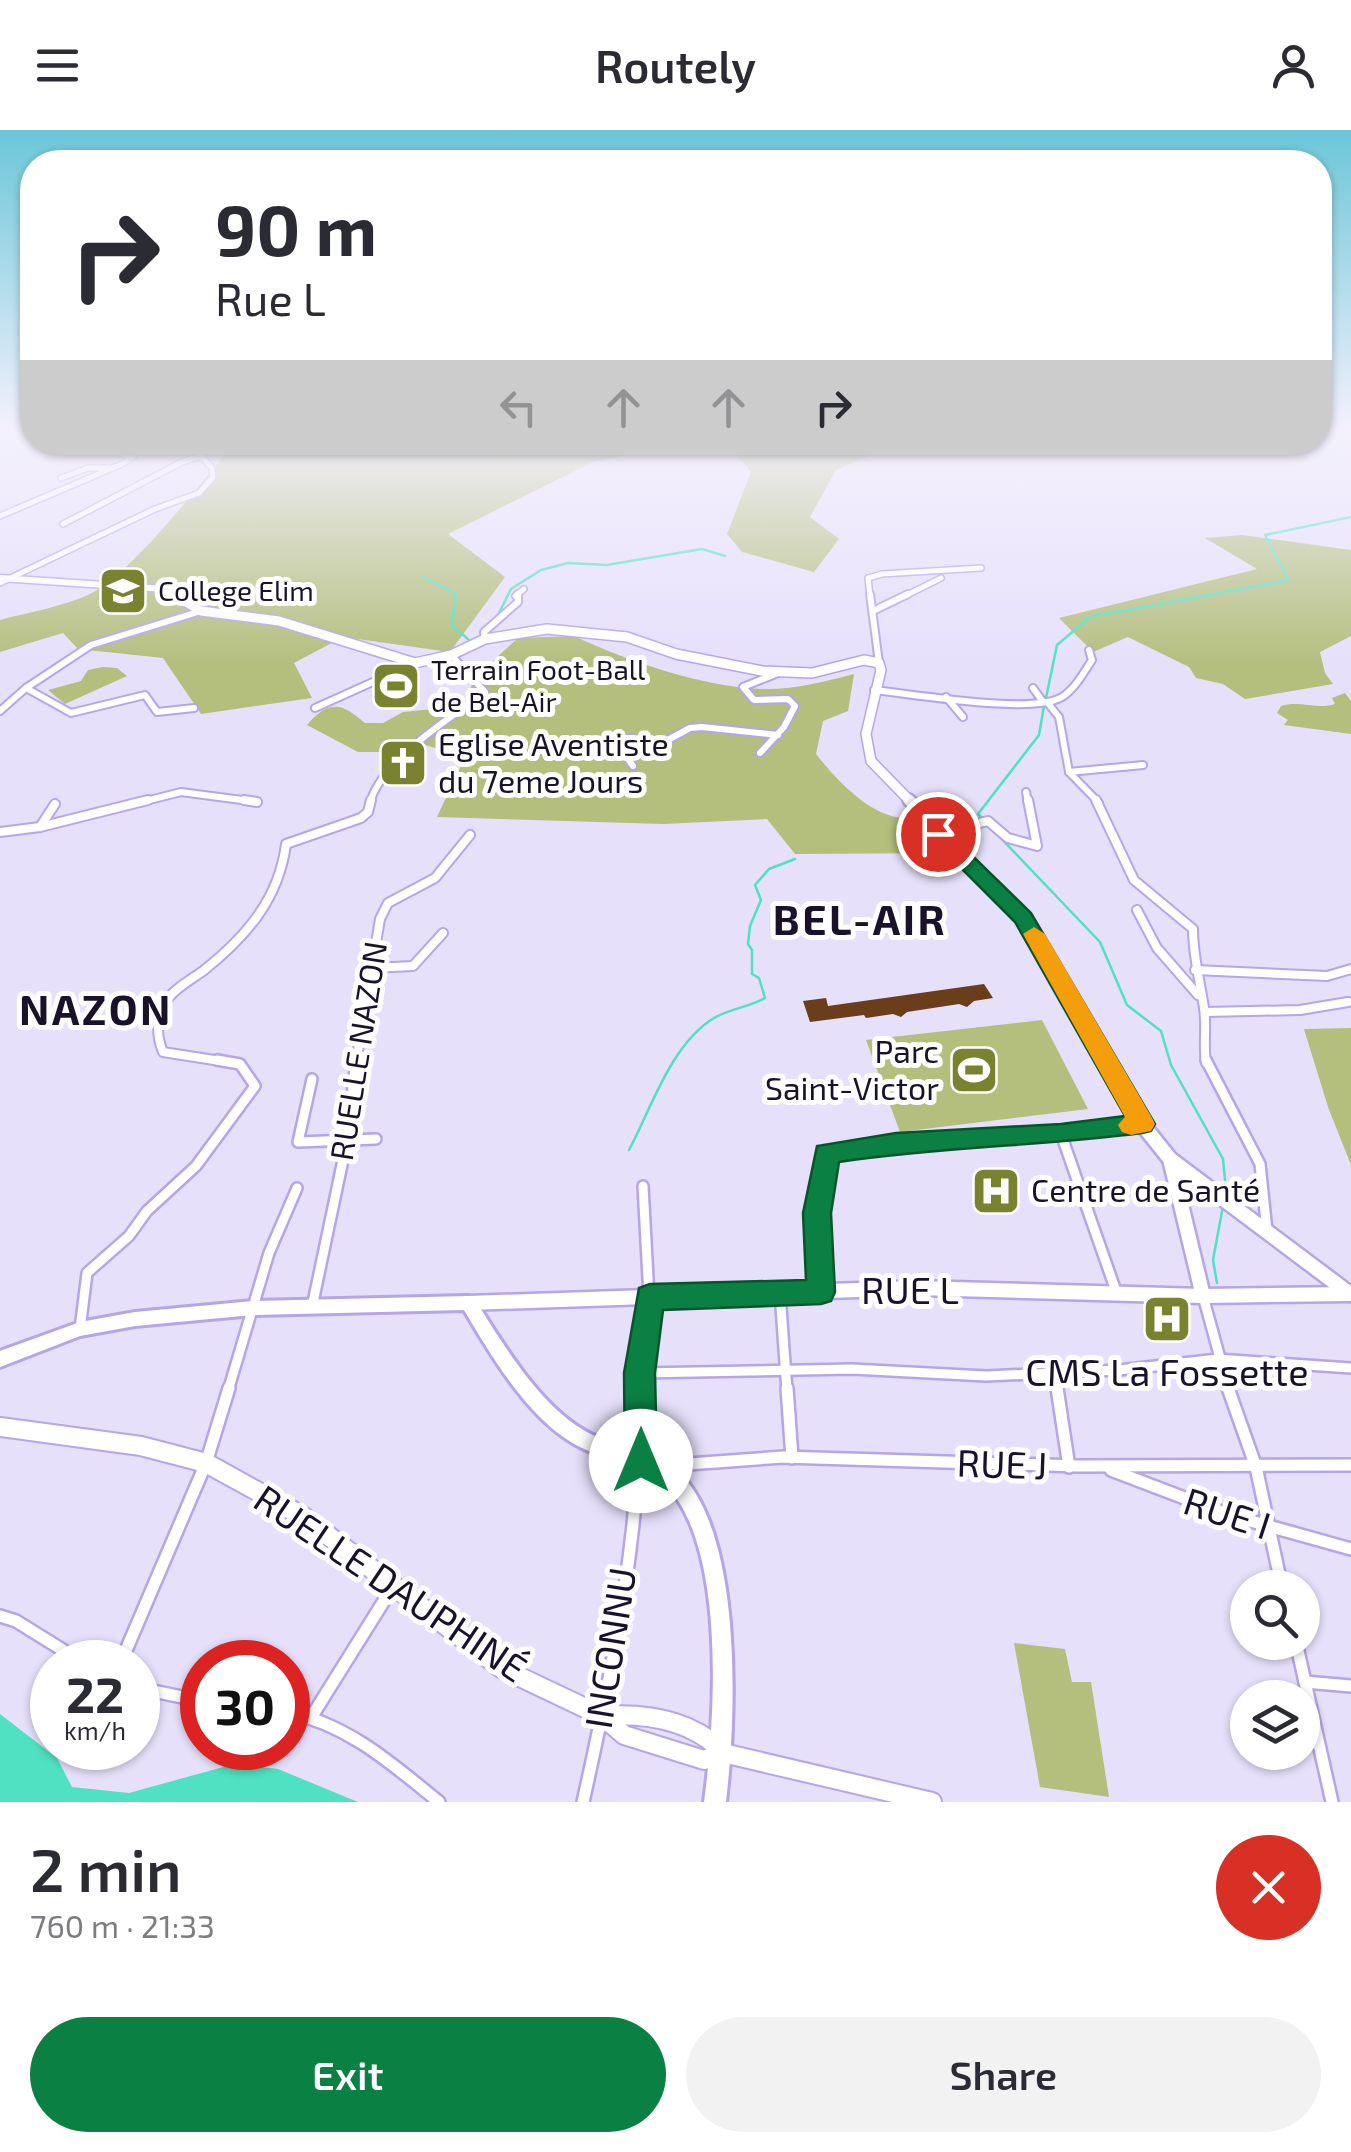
<!DOCTYPE html>
<html lang="en">
<head>
<meta charset="utf-8">
<style>
  :root { --surface:#fff; --page:#f2f2f3; --text:#2b2b33; --muted:#7c7c81; --accent:#0b8043 }
  body { margin:0; font-family:"Exo 2",sans-serif; background:var(--page); color:var(--text); height:100vh; display:flex; flex-direction:column; font-size:38px; white-space:nowrap }
  * { box-sizing:border-box; margin:0 }
  p { font-size:32px; color:var(--muted) }
  .icon { flex:none; width:55px; height:55px; fill:none; stroke:currentColor; stroke-width:2; stroke-linecap:round; stroke-linejoin:round }
  .map { position:relative; height:1672px; overflow:hidden }
  .sheet { display:flex; flex-direction:column; background:var(--surface); flex:1 }
  .sheet>* { flex:none }
  .top-card { position:absolute; left:20px; top:20px; width:1312px; height:305px; border-radius:40px; box-shadow:0 2px 8px #0004; background:#fff; color:var(--text); overflow:hidden }
  .controls { position:absolute; left:1230px; top:1440px; display:grid; gap:20px }
  .controls a { display:grid; place-items:center; width:90px; height:90px; border-radius:50%; background:var(--surface); box-shadow:0 2px 8px #0004; font-size:50px }
  .speed { position:absolute; left:30px; top:1510px; display:flex; gap:20px; font-size:50px; font-weight:700; text-align:center }
  .speed>* { display:grid; place-content:center; width:130px; height:130px; border-radius:50%; background:var(--surface); box-shadow:0 2px 8px #0004; line-height:1 }
  .speed small { font-size:25px; font-weight:400 }
  .speed .limit { border:15px solid #d22; background:#fff; color:#111 }
  .pin { position:absolute; display:grid; place-items:center; width:85px; height:85px; color:#fff; margin:-42px; border:5px solid #fff; border-radius:50%; box-shadow:0 2px 10px #0007 }
  .me { position:absolute; width:110px; margin:-55px; rotate:0deg; stroke-linejoin:round; filter:drop-shadow(0 0 8px #0008) }
  .turn { display:flex; align-items:center; gap:35px; height:210px; padding:0 30px; font-size:45px }
  .turn .icon { width:130px; height:130px; stroke-width:2.5 }
  .turn b { display:block; font-size:70px; line-height:85px }
  .lanes { display:flex; align-items:center; height:95px; padding:0 30px; background:#0003; justify-content:center; gap:50px; direction:ltr }
  .lanes .off { opacity:.35 }
  .round { display:grid; place-items:center; flex:none; width:105px; height:105px; border-radius:52px; background:var(--page) }
  .head { display:flex; align-items:center; justify-content:space-between; height:170px; padding:0 30px }
  h1 { font-size:60px; font-weight:600; line-height:75px }
  .primary-button { display:flex; gap:20px; margin-top:auto; padding:20px 30px }
  .primary-button a { flex:1; height:115px; border-radius:60px; background:var(--accent); color:#fff; font-size:40px; font-weight:600; line-height:115px; text-align:center }
  .primary-button a+a { background:var(--page); color:var(--text) }
  header { display:flex; justify-content:space-between; align-items:center; height:130px; padding:0 30px; background:var(--surface); font-size:45px; font-weight:600 }
  .map>svg:first-child { display:block }
</style>
</head>
<body>
<header><svg class="icon" aria-label="menu" viewBox="0 0 24 24"><path d="M4 6h16M4 12h16M4 18h16"/></svg>Routely<svg class="icon" aria-label="person" viewBox="0 0 24 24"><circle cx="12" cy="8" r="4"/><path d="M4 21q1-7 8-7t8 7"/></svg></header>
<div class="map">
<svg width="1351" height="1672" viewBox="0 0 1351 1672">
  <rect width="100%" height="100%" fill="#e6e0fb"/>
  <g fill="#b4be7d">
    <path d="M234,313H689L593,332L448,404L505,447L450,522L343,507L294,533L312,568L201,584L163,528L78,519L63,503L0,522V490C29,482 62,477 90,464C131,444 204,350 234,313Z"/>
    <path d="M726,313H897L836,340L810,387L839,409L814,442L742,422L727,404L751,342Z"/>
    <path d="M1242,405L1351,420V506L1320,522L1325,543L1333,554L1245,569L1223,554L1196,548L1189,537L1128,507L1093,522L1059,488L1257,439L1205,408Z"/>
    <path d="M574,506C627,531 703,557 762,559C793,560 824,552 854,544L848,581L823,591L816,624C835,648 865,681 896,687C914,691 923,687 940,699L945,723L795,724L767,689L663,694L437,687L465,627L422,614L394,622H358L307,595C329,569 342,573 365,593H383L403,582L465,576L474,548L518,508Z"/>
    <path d="M103,537L117,538L127,546L65,574L48,560L81,551L88,540Z"/>
    <path d="M1345,563L1351,571V604L1284,595L1288,590L1277,583L1281,576C1300,570 1317,580 1335,574L1332,568Z"/>
    <path d="M1042,890L1088,979L900,1002L866,910Z"/>
    <path d="M1351,898V1035L1328,977L1304,899Z"/>
    <path d="M1014,1513L1065,1519L1072,1552H1091L1109,1667L1040,1657Z"/>
  </g>
  <path fill="#4fe1c1" d="M0,1584L57,1628L72,1657L129,1663L234,1634L278,1639L358,1672H0Z"/>
  <g fill="none" stroke-linecap="round" stroke-linejoin="round">
    <g stroke="#4fe1c1" stroke-width="2.5">
      <path d="M423,447L456,464L452,495L470,511"/>
      <path d="M498,485L511,459L541,440L568,433L607,435L702,419L725,426"/>
      <path d="M1046,568L1057,515L1090,487L1289,450L1265,405L1351,387"/>
      <path d="M984,690L978,684L1039,605L1044,576"/>
      <path d="M996,703L1100,812L1127,875L1161,901L1171,935L1223,1029L1226,1061"/>
      <path d="M629,1020C651,979 671,914 714,888C729,879 749,877 765,868L759,848L752,844V820L748,814L750,796L761,770L755,755L769,739L795,729"/>
      <path d="M1217,1153L1213,1130L1223,1076"/>
    </g>
  </g>
  <path fill="#6a3d1b" d="M984,854L993,868L974,871L967,877L959,874L907,882L901,887L893,884L866,888L864,885L810,892L803,871L826,868L828,876Z"/>
  <g fill="none" stroke-linecap="round" stroke-linejoin="round">
    <g stroke="#b6a5e7" stroke-width="8">
      <g id="street-far4">
        <path d="M201,326L213,312"/>
        <path d="M61,348L88,338H109"/>
        <path d="M0,386L122,334L133,327L120,323L146,312"/>
        <path d="M0,453L155,379L199,363L213,347L212,338L201,326L182,332L63,394"/>
        <path d="M515,466L524,459"/>
        <path d="M870,466L868,448L882,444L981,438"/>
        <path d="M905,466L941,448"/>
      </g>
    </g>
    <g stroke="#b6a5e7" stroke-width="10">
      <g id="street-far3">
        <path d="M870,464L879,533"/>
        <path d="M873,481L908,464"/>
        <path d="M485,509L484,502L518,472V464"/>
        <path d="M26,558L71,583L145,565L157,582L194,578"/>
        <path d="M1033,558L1043,572"/>
        <path d="M874,560C912,564 1033,585 1062,567C1075,559 1084,542 1092,530L1089,520"/>
        <path d="M946,567L963,587"/>
        <path d="M1047,572L1059,587L1069,642L1099,673"/>
        <path d="M315,578L415,533"/>
        <path d="M0,581L26,558L91,515L201,481"/>
        <path d="M760,623L784,597L795,576L788,569L754,570L743,557L778,543"/>
        <path d="M633,636L619,616L626,608L664,612L690,598L702,597L778,605"/>
        <path d="M1069,642L1143,635"/>
        <path d="M1026,662L1028,673"/>
        <path d="M138,673L181,662L257,672"/>
        <path d="M370,673C381,630 451,588 485,562L451,525"/>
      </g>
    </g>
    <g stroke="#b6a5e7" stroke-width="12">
      <g id="street-far2">
        <path d="M244,670L257,672"/>
        <path d="M1096,670L1134,750L1193,799C1193,827 1200,850 1204,878C1207,896 1203,914 1206,933"/>
        <path d="M40,697L55,674"/>
        <path d="M0,702L40,697L148,670"/>
        <path d="M938,703L988,691L1008,708L1037,716L1028,670"/>
        <path d="M1137,780L1157,818L1198,865"/>
        <path d="M371,838L413,836L443,803"/>
        <path d="M1195,840L1327,846L1351,839"/>
        <path d="M1205,882L1300,880L1348,872"/>
        <path d="M233,933L163,922C156,905 156,886 167,870C175,858 192,849 203,841C246,807 279,769 286,714L361,688L368,682L371,670"/>
        <path d="M356,933L380,789L388,773L435,748L470,705"/>
      </g>
    </g>
    <g stroke="#b6a5e7" stroke-width="14">
      <g id="street-far1">
        <path d="M1206,930L1260,1034L1267,1101"/>
        <path d="M312,949L298,1012L376,1009"/>
        <path d="M1061,1004L1117,1164"/>
        <path d="M821,1162L817,1083L827,1023L1141,994"/>
        <path d="M780,1163L787,1261"/>
        <path d="M1203,1166L1229,1261"/>
        <path d="M312,1177L347,1011L356,930"/>
        <path d="M80,1199L87,1143L129,1106L147,1081L196,1036L255,956L240,934L217,930"/>
        <path d="M640,1243L852,1239L986,1246L1119,1240L1218,1229L1351,1238"/>
        <path d="M1055,1243L1058,1261"/>
        <path d="M228,1261L269,1123L297,1058"/>
        <path d="M640,1261L649,1167L643,1056"/>
      </g>
    </g>
    <g stroke="#b6a5e7" stroke-width="16">
      <g id="street">
        <path d="M787,1258L792,1328"/>
        <path d="M1057,1258L1069,1337"/>
        <path d="M1228,1258L1256,1337L1282,1458"/>
        <path d="M661,1336L783,1327L1078,1336L1351,1335"/>
        <path d="M1111,1340L1229,1385L1351,1419"/>
        <path d="M0,1486L16,1491L82,1532"/>
        <path d="M1296,1512L1332,1672"/>
        <path d="M121,1532L206,1333L229,1258"/>
        <path d="M1305,1552L1351,1556"/>
        <path d="M138,1558L202,1571"/>
        <path d="M288,1582C349,1595 392,1634 439,1672"/>
        <path d="M312,1586L392,1458"/>
        <path d="M583,1672C613,1538 642,1396 640,1258"/>
      </g>
    </g>
    <g stroke="#b6a5e7" stroke-width="9">
      <path id="secondary-far4" d="M0,448L165,459L177,466"/>
    </g>
    <g stroke="#b6a5e7" stroke-width="12">
      <path id="secondary-far3" d="M173,464L201,481L279,491L415,533L451,525L485,509L547,499L627,507L676,524L762,541L812,543L864,530L879,533L881,540L866,604L871,631L912,673"/>
    </g>
    <g stroke="#b6a5e7" stroke-width="16">
      <path id="secondary-far2" d="M909,670L1024,788L1107,933"/>
    </g>
    <g stroke="#b6a5e7" stroke-width="19">
      <g id="secondary-far1">
        <path d="M1106,930L1142,994L1170,1029L1350,1164"/>
        <path d="M1170,1029L1203,1166"/>
        <path d="M468,1173L917,1158L1203,1166L1349,1164"/>
      </g>
    </g>
    <g stroke="#b6a5e7" stroke-width="22">
      <g id="secondary">
        <path d="M0,1297L141,1316L206,1333L304,1387L501,1538L602,1586L624,1605L704,1630L719,1624"/>
        <path d="M602,1586C644,1583 687,1589 719,1618"/>
        <path d="M723,1623L932,1672"/>
      </g>
    </g>
    <g stroke="#b6a5e7" stroke-width="6">
      <path id="primary" d="M468,1166L474,1168C503,1214 542,1281 593,1305C619,1318 654,1319 677,1340C744,1403 736,1587 726,1672H704C715,1590 727,1417 665,1354C644,1333 608,1331 582,1318C531,1294 492,1227 464,1180L253,1185L135,1196L80,1206L0,1237V1221L80,1192L135,1182L253,1171Z"/>
    </g>
    <use href="#street-far4" stroke="#fff" stroke-width="5"/>
    <use href="#street-far3" stroke="#fff" stroke-width="6"/>
    <use href="#street-far2" stroke="#fff" stroke-width="8"/>
    <use href="#street-far1" stroke="#fff" stroke-width="9"/>
    <use href="#street" stroke="#fff" stroke-width="11"/>
    <use href="#secondary-far4" stroke="#fff" stroke-width="6"/>
    <use href="#secondary-far3" stroke="#fff" stroke-width="9"/>
    <use href="#secondary-far2" stroke="#fff" stroke-width="11"/>
    <use href="#secondary-far1" stroke="#fff" stroke-width="14"/>
    <use href="#secondary" stroke="#fff" stroke-width="18"/>
    <use href="#primary" fill="#fff" fill-rule="evenodd"/>
  </g>
  <linearGradient id="sky" x2="0" y2="1"><stop stop-color="#6bc6d8"/><stop offset="0.56" stop-color="#f4f1fd"/><stop offset="1" stop-color="#f4f1fd" stop-opacity="0"/></linearGradient>
  <rect width="1351" height="535" fill="url(#sky)"/>
  <path fill="#0b8043" stroke="#07532c" stroke-width="2.5" d="M938,697L945,699L1031,783L1155,994L1151,1001L1142,1003C1041,1016 939,1017 839,1032L831,1083L835,1162L831,1171L821,1174L663,1180L655,1243L657,1331L652,1342L641,1346L629,1342L625,1331L624,1243L639,1158L650,1154L806,1150L803,1083L817,1016L896,1003L1061,994L1125,986L1015,792L931,708V699Z"/>
  <path fill="#f59e0b" d="M1034,797L1045,804L1151,986L1155,994L1151,1001L1131,1005L1122,1002L1118,995L1125,987L1023,804Z"/>
  <defs>
    <g id="university-square" transform="scale(2.5)"><rect x="-9" y="-9" width="18" height="18" rx="4" fill="#78822f" stroke="#fff"/><path d="M0-5L7-2L0 1L-7-2ZM-4 1L0 2.5L4 1V4Q0 6-4 4Z" fill="#fff"/></g>
    <g id="stadium-square" transform="scale(2.5)"><rect x="-9" y="-9" width="18" height="18" rx="4" fill="#78822f" stroke="#fff"/><path d="M0-5a6.5 5 0 1 0 0 10a6.5 5 0 1 0 0-10ZM-3.5-1.8h7v3.6h-7Z" fill="#fff"/></g>
    <g id="church-square" transform="scale(2.5)"><rect x="-9" y="-9" width="18" height="18" rx="4" fill="#78822f" stroke="#fff"/><path d="M-1.2-6h2.4v3.5h3.3v2.4h-3.3V6h-2.4V-.1h-3.3v-2.4h3.3Z" fill="#fff"/></g>
    <g id="hospital-square" transform="scale(2.5)"><rect x="-9" y="-9" width="18" height="18" rx="4" fill="#78822f" stroke="#fff"/><path d="M-5-5h3v3.5h4V-5h3V5h-3V1.5h-4V5h-3Z" fill="#fff"/></g>
  </defs>
  <g fill-rule="evenodd">
    <use href="#university-square" x="123" y="461"/>
    <use href="#stadium-square" x="396" y="556"/>
    <use href="#church-square" x="403" y="633"/>
    <use href="#stadium-square" x="974" y="940"/>
    <use href="#hospital-square" x="996" y="1061"/>
    <use href="#hospital-square" x="1167" y="1189"/>
  </g>
  <g text-anchor="middle" stroke-width="10" stroke-linejoin="round" paint-order="stroke">
    <g font-size="28" fill="#19122a" stroke="#fff" text-anchor="start">
      <text x="158" y="471">College Elim</text>
      <text x="431" y="550">Terrain Foot-Ball<tspan x="431" dy="32">de Bel-Air</tspan></text>
    </g>
    <g font-size="32" fill="#19122a" stroke="#fff" text-anchor="start">
      <text x="438" y="626">Eglise Aventiste<tspan x="438" dy="37">du 7eme Jours</tspan></text>
      <text x="939" y="933" text-anchor="end">Parc<tspan x="939" dy="37">Saint-Victor</tspan></text>
      <text x="1031" y="1072">Centre de Santé</text>
    </g>
    <g font-size="32" fill="#19122a" stroke="#fff">
      <text transform="translate(359 921) rotate(-81)" y="11">RUELLE NAZON</text>
    </g>
    <g font-size="38" fill="#19122a" stroke="#fff">
      <text x="910" y="1174">RUE L</text>
      <text transform="translate(1002 1335) rotate(2)" y="13">RUE J</text>
      <text transform="translate(1227 1384) rotate(18)" y="13">RUE I</text>
      <text transform="translate(390 1454) rotate(34)" y="13">RUELLE DAUPHINÉ</text>
      <text transform="translate(611 1518) rotate(-81)" y="13">INCONNU</text>
    </g>
    <g font-size="38" fill="#19122a" stroke="#fff">
      <text x="1167" y="1256">CMS La Fossette</text>
    </g>
    <g font-size="42" font-weight="bold" letter-spacing="2.5" fill="#19122a" stroke="#fff">
      <text x="860" y="805">BEL-AIR</text>
      <text x="96" y="895">NAZON</text>
    </g>
  </g>
</svg>
<div class="controls">
<a><svg class="icon" aria-label="search" viewBox="0 0 24 24"><circle cx="10" cy="10" r="6"/><path d="M15 15l6 6"/></svg></a>
<a><svg class="icon" aria-label="layers" viewBox="0 0 24 24"><path d="M12 4l9 5-9 5-9-5zM3 14l9 5 9-5"/></svg></a>
</div>
<div class="speed"><div>22<small>km/h</small></div><div class="limit">30</div></div>
<div class="pin" style="left:938px;top:704px;background:#d93025"><svg class="icon" aria-label="arrive" viewBox="0 0 24 24"><path d="M6 21V4h12l-3 4 3 4H6"/></svg></div>
<svg class="me" style="left:641px;top:1331px" viewBox="-20 -20 40 40"><circle r="19" fill="#fff"/><path d="M0-13L10 11 0 6-10 11z" fill="#0b8043"/></svg>
<div class="top-card">
<div class="turn"><svg class="icon" aria-label="right" viewBox="0 0 24 24"><path d="M7 20v-9h11M14 6l5 5-5 5"/></svg><div><b>90 m</b>Rue L</div></div>
<div class="lanes"><svg class="icon off" aria-label="left" viewBox="0 0 24 24"><path d="M17 20v-9H6M10 6l-5 5 5 5"/></svg><svg class="icon off" aria-label="ahead" viewBox="0 0 24 24"><path d="M12 20V5M6 11l6-6 6 6"/></svg><svg class="icon off" aria-label="ahead" viewBox="0 0 24 24"><path d="M12 20V5M6 11l6-6 6 6"/></svg><svg class="icon" aria-label="right" viewBox="0 0 24 24"><path d="M7 20v-9h11M14 6l5 5-5 5"/></svg></div>
</div>
</div>
<section class="sheet">
<div class="head"><div><h1>2 min</h1><p>760 m · 21:33</p></div><a class="round" style="background:#d93025;color:#fff"><svg class="icon" aria-label="close" viewBox="0 0 24 24"><path d="M6 6l12 12M18 6L6 18"/></svg></a></div>
<div class="primary-button"><a>Exit</a><a>Share</a></div>
</section>
</body>
</html>
